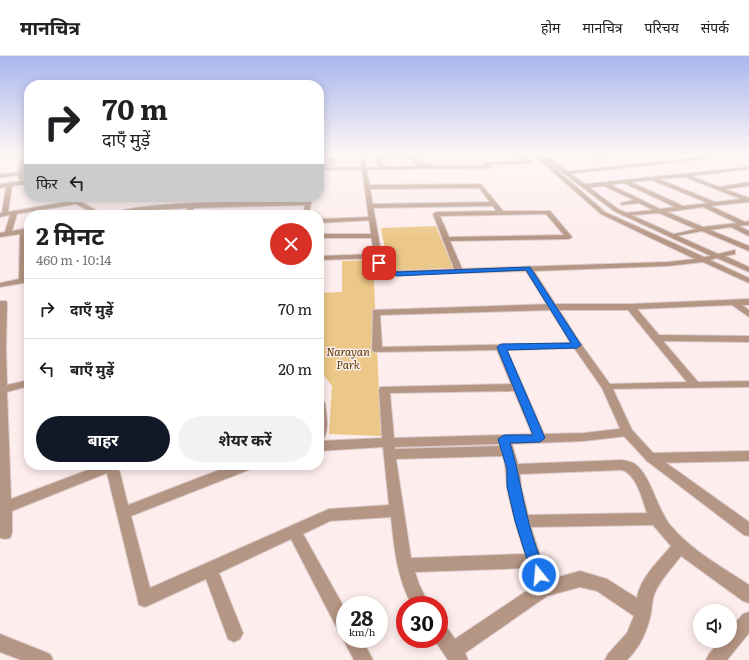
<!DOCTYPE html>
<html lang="hi">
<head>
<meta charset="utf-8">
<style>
  :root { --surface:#fff; --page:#f2f2f2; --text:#202124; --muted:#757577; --line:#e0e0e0; --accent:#111827 }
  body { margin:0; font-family:Literata,"Noto Sans Devanagari",serif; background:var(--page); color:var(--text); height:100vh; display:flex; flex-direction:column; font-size:15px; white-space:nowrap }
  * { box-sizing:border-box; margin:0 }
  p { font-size:13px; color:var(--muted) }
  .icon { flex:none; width:22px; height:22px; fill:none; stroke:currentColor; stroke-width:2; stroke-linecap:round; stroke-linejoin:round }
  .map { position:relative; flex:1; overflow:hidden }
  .sheet { position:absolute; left:24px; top:154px; width:300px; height:260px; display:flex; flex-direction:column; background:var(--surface); border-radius:16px; box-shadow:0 2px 10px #0003 }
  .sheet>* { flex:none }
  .banner { position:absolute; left:24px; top:24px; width:300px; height:122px; border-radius:16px; box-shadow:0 2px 10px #0003; background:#fff; color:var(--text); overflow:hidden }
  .tools { position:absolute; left:693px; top:548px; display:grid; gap:8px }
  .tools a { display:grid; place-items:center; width:44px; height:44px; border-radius:50%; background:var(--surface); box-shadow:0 2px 10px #0003; font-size:20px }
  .speed { position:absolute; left:336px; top:540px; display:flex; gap:8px; font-size:20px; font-weight:700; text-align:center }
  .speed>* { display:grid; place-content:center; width:52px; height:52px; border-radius:50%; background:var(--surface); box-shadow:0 2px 10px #0003; line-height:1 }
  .speed small { font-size:10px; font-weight:400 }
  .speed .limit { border:6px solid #d22; background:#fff; color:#111 }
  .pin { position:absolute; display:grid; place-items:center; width:34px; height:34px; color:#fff; margin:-17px; border-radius:8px; box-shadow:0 2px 6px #0006 }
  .me { position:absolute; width:44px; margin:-22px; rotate:343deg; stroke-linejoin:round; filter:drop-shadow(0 0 3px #0008) }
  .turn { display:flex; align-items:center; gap:14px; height:84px; padding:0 12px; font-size:18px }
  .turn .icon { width:52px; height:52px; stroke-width:2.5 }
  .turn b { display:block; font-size:28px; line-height:34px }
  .then { display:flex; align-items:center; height:38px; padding:0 12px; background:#0003; gap:8px; font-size:15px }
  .round { display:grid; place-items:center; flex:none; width:42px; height:42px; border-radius:21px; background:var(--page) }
  .summary { display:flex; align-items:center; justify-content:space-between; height:68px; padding:0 12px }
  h1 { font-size:24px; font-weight:700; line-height:30px }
  .primary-button { display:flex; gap:8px; margin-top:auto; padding:8px 12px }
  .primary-button a { flex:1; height:46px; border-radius:24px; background:var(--accent); color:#fff; font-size:16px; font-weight:700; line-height:46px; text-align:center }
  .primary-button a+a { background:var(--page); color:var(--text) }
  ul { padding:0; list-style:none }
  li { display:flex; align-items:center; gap:12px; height:60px; padding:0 12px; border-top:1px solid var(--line) }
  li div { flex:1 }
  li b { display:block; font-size:15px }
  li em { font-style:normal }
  header { display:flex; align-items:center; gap:24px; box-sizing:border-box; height:56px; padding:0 20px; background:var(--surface); border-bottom:1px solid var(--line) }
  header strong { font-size:19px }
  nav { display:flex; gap:22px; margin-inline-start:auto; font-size:14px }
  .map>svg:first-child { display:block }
</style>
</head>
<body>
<header>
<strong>मानचित्र</strong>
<nav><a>होम</a><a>मानचित्र</a><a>परिचय</a><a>संपर्क</a></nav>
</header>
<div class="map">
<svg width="749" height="604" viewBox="0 0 749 604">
  <rect width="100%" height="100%" fill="#fdedec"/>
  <g fill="#ebc788">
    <path d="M436,170L453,212L398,214L388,210L381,172Z"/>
    <path d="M373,204L381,380L329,378L332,330L319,313V237L342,236V205Z"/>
  </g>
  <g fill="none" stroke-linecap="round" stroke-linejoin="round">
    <g stroke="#dacbca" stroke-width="2">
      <g id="minor">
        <path d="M0,98H5V99L0,101Z"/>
        <path d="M619,98H639L588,104L586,103Z"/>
        <path d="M728,98H748L568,118L565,116Z"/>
        <path d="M496,99C509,98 523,96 532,106L530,107L482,109L484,107L526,105L514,101H494Z"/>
        <path d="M412,100L415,102V100H419L423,108H432L431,110H491L493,111L491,112L319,114V112L378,111L376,101ZM411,102L417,110L390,111L382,109L381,103Z"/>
        <path d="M24,101L28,102L25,106L23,115L29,114V118H23V124H19L18,119L0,122V118L18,116L20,106Z"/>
        <path d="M319,101L335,102L334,109L321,111V109L330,108V104L319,103Z"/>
        <path d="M749,111V113L691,120L719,131L749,126V130L725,133L749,142V146L711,150L745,166L749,165V169L739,170L749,175V180L731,171L710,174L749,190V195L702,175L670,181V179L696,173L659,157L623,160V158L625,157L653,154L639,147L621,149V147L634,144L604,130L585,132L582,130L585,128ZM685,121L741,143L715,146L659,123ZM653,124L654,125L708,147L683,150L631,126ZM624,127L675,151L660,153L611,129ZM703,151L737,167L703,171L667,156Z"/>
        <path d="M29,124V128L12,130L8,156L71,145L67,142L72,141L105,159H97L76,148L17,158L12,175L29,172V176H26L27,222H29V226L0,231V227L19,223L20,178L0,181V177L5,176L10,159L0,161V157H2L6,131L0,132V128Z"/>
        <path d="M481,128L503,155H550L572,181L569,183L450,185L463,215L459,217L455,215L433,158L436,156L496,155L493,150L370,152L367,150L370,148L490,146L479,132L367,133L364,131L367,129ZM546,158L564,179L449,181L440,160Z"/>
        <path d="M306,141H312L309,159H303L305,149L194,152L190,159H184L188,152L152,154L120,159H110C131,144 272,146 305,145Z"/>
        <path d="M372,161L374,162V164L319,167V163Z"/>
        <path d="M319,178H374L377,180L374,182H319Z"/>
        <path d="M378,198L382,200L381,202L319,204V200Z"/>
        <path d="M749,243V249H742L749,254V261L732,249L637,253L659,279L749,280V286L663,285L698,326L749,325V331L603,333L602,331L607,328L687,326L628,254H553L380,259L382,291L580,287L582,289L577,292L507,294L544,378L584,377L627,372L631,373L633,376L631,379L627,380L584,385L512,388L518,408L622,404C627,405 633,406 636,409C651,420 657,454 671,470C692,495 722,511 749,529V547L743,545L681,500C672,512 659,525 654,539C652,544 652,551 651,557C647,576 640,591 627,604H605L608,598L627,577L634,560L597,535L580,531L547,540L465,597L468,604H448L434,583H439V566L445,569L455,583L534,530L529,512L415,516L419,528L429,549H412C397,522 394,491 391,461L330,465L303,478L345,553V579L339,576L291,483L219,517L243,577L240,583L234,586L228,583L206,523L145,551L139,549L107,417L12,455V477L10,482L5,483L0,482V245H6L7,247L6,293L7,329L29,324V330L7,336L11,443L101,409H118L128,449L232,409H252L251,413L131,460L150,532L329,453L389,449L383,391L319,395V343L323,344L325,347C326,360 330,372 323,384L319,385L382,382L379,334L380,331L511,328L497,294L374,296L372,294L373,254L553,248H630ZM514,335L532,378L394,382L390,337ZM499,388L500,390L395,393V391ZM503,400C506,410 506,420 507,431C511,454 518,476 525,498L411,502L396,403ZM622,414C637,419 642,443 647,457L528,459L521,430L520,418ZM653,469L671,490C658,506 640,522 637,542L607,523L580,515L548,524L531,471Z"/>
        <path d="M749,395V405L651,407L647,405L645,402L647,399L651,397Z"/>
        <path d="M749,556V577L727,604H706L709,598L720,585H730V573L743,558Z"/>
        <path d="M0,578L50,598L53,604H21L0,596Z"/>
        <path d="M345,579V583H362L373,604H354L343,583Z"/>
      </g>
    </g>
    <g stroke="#dacbca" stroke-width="2">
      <g id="tertiary">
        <path d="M360,98H364L383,207L386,211L392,215L668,206L695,203L601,158L544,108L529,98H535L548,106L605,156L704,201L711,200L614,155L546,104V102H550L618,153L718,198L735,194V198L725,200L749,211V216L717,202L710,204L749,222V227L703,206L668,210L534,215L581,288L612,331L632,374L655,399L749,466V480L744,479L647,405L623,379L602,332L572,289L526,215L391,219L380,215L375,207Z"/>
        <rect x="0" y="100" width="29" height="2"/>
      </g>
    </g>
    <use href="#minor" fill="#b59583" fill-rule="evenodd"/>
    <use href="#tertiary" fill="#b59583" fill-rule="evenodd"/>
  </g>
  <linearGradient id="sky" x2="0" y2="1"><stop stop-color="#a9b6ef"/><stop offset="0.54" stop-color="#fef7f6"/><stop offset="1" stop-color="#fef7f6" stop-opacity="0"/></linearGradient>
  <rect width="749" height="183" fill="url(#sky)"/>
  <path fill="#1a73e8" stroke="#114b97" d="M377,205H381L386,212L397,216L530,211L581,289L577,292L507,294L545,382L540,386L510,387C518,412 521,437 528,463C532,482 540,501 546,519L544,524L539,526L534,524L532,519L515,465L507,430V413L498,383L504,379H533L497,291L501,288L571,287L526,214L397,220L381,215L376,207Z"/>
  <g text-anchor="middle" stroke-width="3" stroke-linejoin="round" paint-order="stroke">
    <g font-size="11" font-style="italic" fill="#583e00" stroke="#fdedec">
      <text x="348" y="300">Narayan<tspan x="348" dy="13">Park</tspan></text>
    </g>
  </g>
</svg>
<div class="tools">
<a><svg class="icon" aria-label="sound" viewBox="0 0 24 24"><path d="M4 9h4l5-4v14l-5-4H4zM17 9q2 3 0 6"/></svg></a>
</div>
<div class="speed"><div>28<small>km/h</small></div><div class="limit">30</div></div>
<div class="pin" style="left:379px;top:207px;background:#d93025"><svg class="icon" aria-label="arrive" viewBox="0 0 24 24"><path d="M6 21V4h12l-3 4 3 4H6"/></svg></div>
<svg class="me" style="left:539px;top:519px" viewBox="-20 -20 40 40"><circle r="17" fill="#1a73e8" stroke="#fff" stroke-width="3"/><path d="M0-11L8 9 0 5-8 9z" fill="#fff"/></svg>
<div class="banner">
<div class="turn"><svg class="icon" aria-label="right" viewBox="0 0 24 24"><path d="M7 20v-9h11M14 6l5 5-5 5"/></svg><div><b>70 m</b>दाएँ मुड़ें</div></div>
<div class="then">फिर<svg class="icon" aria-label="left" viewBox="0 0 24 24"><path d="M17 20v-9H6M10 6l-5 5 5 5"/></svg></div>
</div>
<section class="sheet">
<div class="summary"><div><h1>2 मिनट</h1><p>460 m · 10:14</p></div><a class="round" style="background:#d93025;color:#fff"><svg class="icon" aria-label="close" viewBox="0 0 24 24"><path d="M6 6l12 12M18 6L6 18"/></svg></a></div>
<ul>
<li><svg class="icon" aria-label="right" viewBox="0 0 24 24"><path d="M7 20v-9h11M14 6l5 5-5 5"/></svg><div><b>दाएँ मुड़ें</b></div><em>70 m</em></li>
<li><svg class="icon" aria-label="left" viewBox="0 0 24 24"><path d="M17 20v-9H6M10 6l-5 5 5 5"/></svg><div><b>बाएँ मुड़ें</b></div><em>20 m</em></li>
</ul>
<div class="primary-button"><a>बाहर</a><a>शेयर करें</a></div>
</section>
</div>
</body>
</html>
